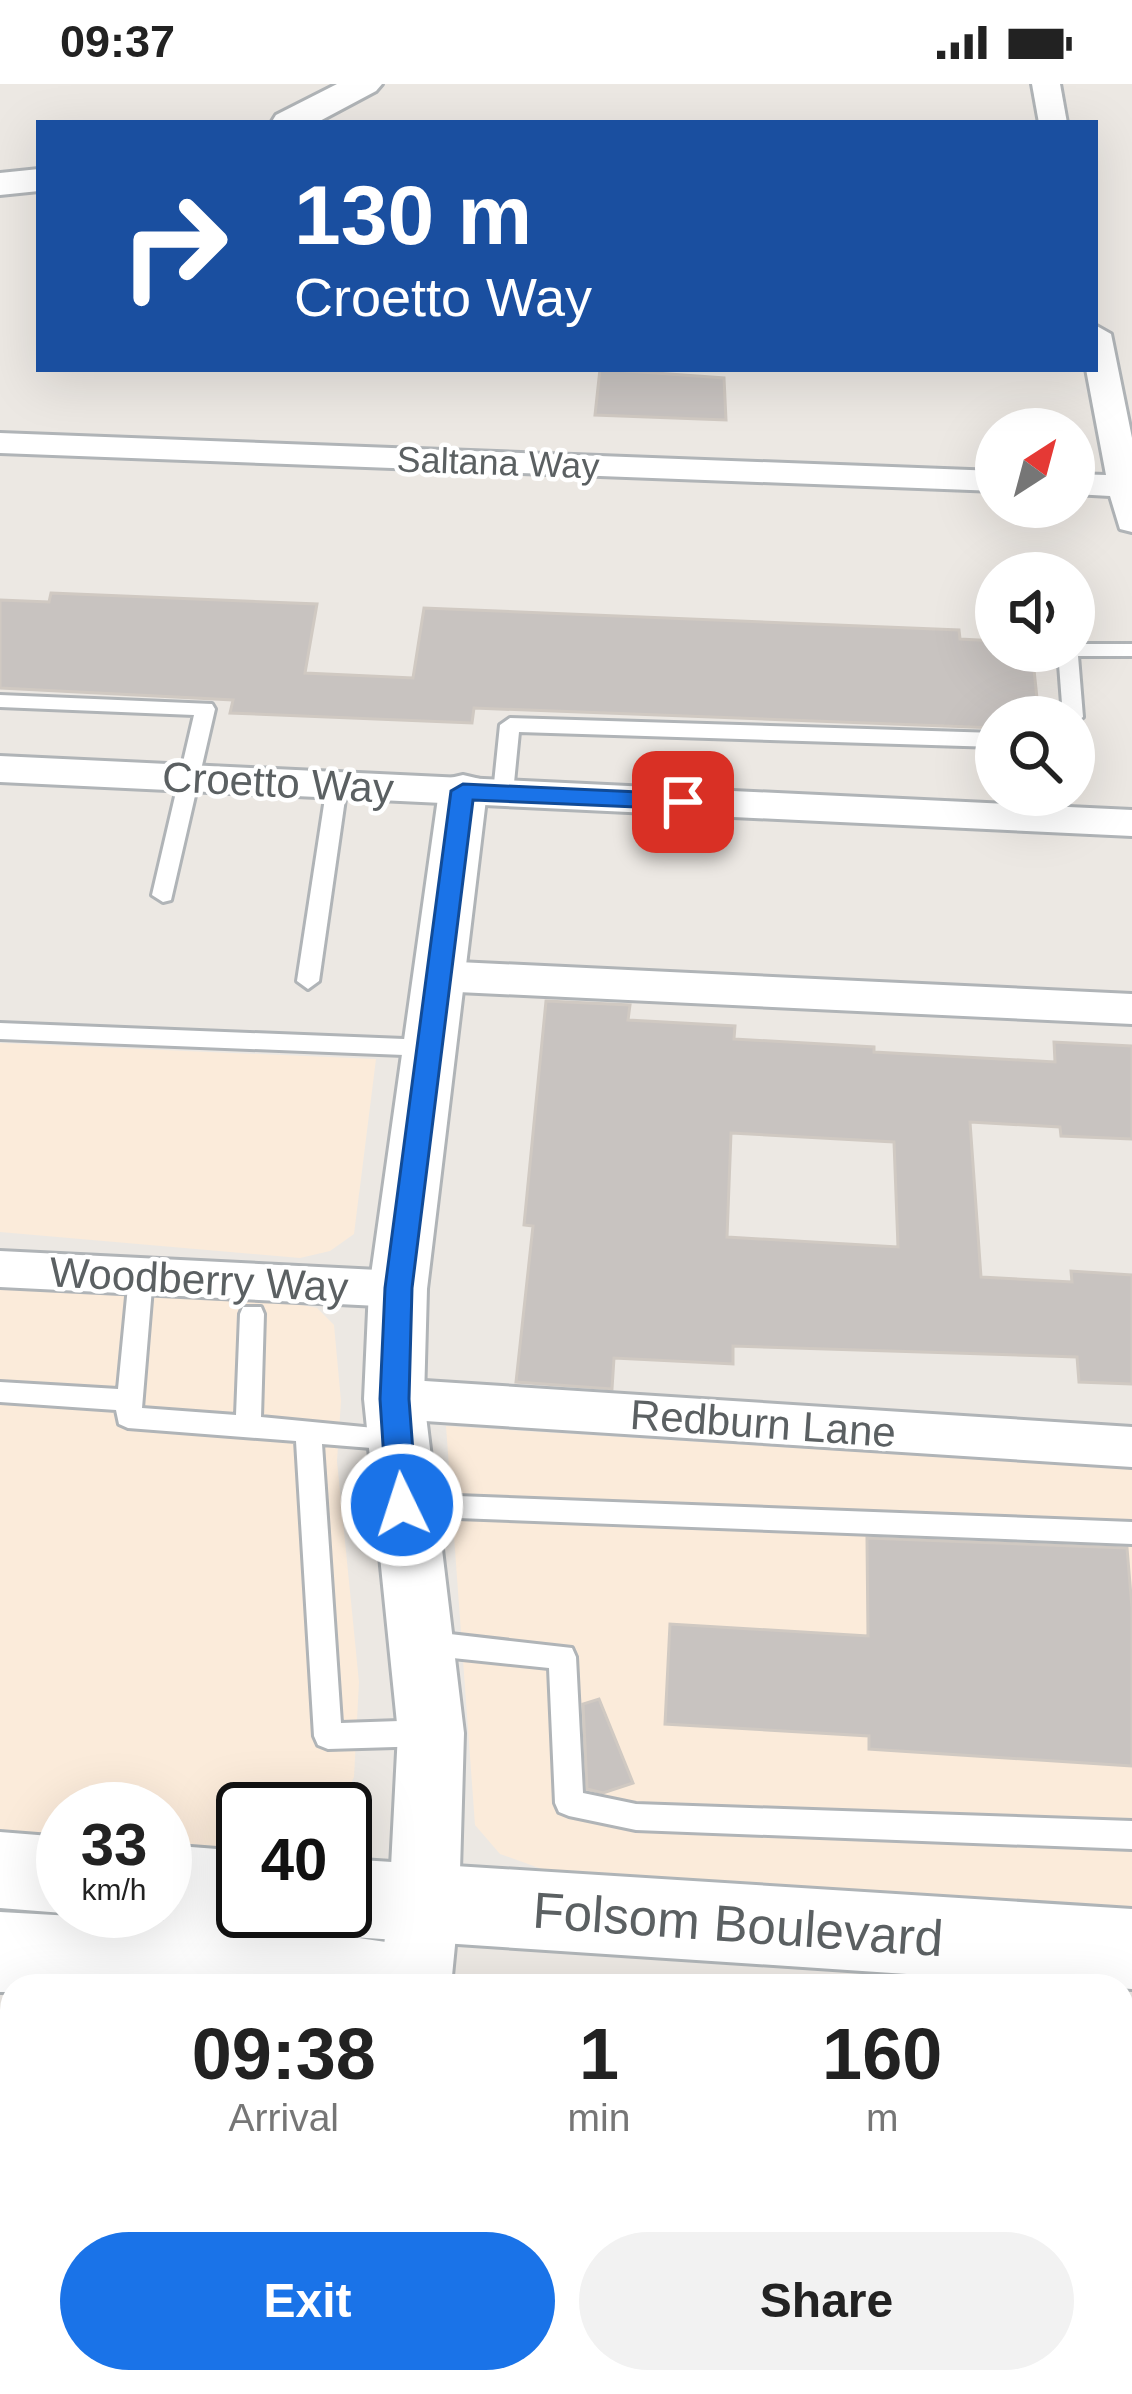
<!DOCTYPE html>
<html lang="en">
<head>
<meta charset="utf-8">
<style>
  :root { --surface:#fff; --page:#f2f2f2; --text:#222; --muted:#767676; --accent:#1a73e8 }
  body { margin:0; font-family:Arial,sans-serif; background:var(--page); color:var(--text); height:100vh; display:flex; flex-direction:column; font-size:45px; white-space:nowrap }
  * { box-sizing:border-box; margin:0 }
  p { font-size:39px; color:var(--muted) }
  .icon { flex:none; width:66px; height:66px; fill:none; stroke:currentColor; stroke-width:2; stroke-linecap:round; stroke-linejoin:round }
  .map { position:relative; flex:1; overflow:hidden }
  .details { position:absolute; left:0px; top:1890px; width:1134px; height:420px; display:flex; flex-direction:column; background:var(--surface); border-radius:36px 36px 0 0; box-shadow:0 12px 48px #0002 }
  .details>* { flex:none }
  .guide { position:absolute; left:36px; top:36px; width:1062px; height:252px; border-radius:0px; box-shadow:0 12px 48px #0002; background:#1a4fa0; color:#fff; overflow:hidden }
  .needle { width:78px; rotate:36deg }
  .buttons { position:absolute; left:975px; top:324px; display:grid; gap:24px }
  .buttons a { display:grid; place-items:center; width:120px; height:120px; border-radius:50%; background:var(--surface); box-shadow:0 12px 48px #0002; font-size:60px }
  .speed { position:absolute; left:36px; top:1698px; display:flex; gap:24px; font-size:60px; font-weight:700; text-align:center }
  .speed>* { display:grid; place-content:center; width:156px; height:156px; border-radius:50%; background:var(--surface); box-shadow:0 12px 48px #0002; line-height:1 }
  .speed small { font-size:30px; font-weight:400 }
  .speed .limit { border:6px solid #111; border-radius:18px; background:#fff; color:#111 }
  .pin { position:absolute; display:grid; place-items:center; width:102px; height:102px; color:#fff; margin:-51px; border-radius:24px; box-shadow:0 6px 18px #0006 }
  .me { position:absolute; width:132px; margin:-66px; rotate:356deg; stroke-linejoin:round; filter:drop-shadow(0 0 9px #0008) }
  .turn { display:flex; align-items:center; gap:42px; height:252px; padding:0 60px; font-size:54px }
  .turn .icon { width:156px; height:156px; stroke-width:2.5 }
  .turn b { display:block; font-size:84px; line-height:102px }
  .eta { display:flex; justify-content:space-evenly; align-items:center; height:204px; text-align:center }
  .eta b { font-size:72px; font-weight:700; line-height:84px }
  .cta { display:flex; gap:24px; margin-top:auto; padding:24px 60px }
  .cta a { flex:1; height:138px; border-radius:72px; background:var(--accent); color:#fff; font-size:48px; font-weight:700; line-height:138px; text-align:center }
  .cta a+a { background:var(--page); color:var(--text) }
  .status { display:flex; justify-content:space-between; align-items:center; height:84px; padding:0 60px; background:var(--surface); direction:ltr }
  .status svg { height:33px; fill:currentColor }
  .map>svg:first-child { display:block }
</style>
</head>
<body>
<div class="status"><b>09:37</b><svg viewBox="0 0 49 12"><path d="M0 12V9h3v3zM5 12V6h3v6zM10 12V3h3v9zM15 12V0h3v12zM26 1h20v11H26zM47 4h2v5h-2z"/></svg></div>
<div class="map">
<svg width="1132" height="2310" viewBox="0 0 1132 2310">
  <rect width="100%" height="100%" fill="#ece8e3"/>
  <g fill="#fbebda">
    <path d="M0,959L376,975L354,1150L330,1167L300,1174L0,1148Z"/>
    <path d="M0,1203L268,1214L317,1224L334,1241L341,1317L337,1377L359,1598L354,1693L339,1725H243V1764L165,1759V1725H63V1753L0,1749Z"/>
    <path d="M446,1342L1132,1385V1832L645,1797L542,1785L500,1770L475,1741Z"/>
  </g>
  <g fill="#c8c3c0" stroke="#d0c9c2" stroke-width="3" fill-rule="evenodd">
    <path d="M600,285L724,294L726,336L595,331Z"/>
    <path d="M51,509L317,520L305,589L413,594L424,524L959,546L960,555L996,557V567H1032L1039,633H996V644L474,624L472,639L230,629L233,616L0,604V516L49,518Z"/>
    <path d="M546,917L630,921L628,936L735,942L734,955L874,963V968L1055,978L1054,958L1132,962V1055L1061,1052L1060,1043L970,1038L981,1193L1072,1198L1071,1187L1132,1191V1300L1079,1298L1077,1273L733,1262V1280L614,1274L612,1305L516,1298L533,1142L524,1141ZM731,1049L894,1058L898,1163L727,1153Z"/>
    <path d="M867,1454L1127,1464L1132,1524V1682L869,1665V1652L665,1640L670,1540L868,1552Z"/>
    <path d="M599,1615L633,1699L603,1709L587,1705L583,1620Z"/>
  </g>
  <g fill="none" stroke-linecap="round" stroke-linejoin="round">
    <g stroke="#b0b4b7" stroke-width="6">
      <g id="service">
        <path d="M1074,560H1132V572H1078L1083,633L1074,639V633H1063L1058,567H1074Z"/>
        <path d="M0,611L212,620L215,625L171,816L163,818L152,811L194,631L0,623Z"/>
        <path d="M510,634L996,649V663L519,648L513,709L503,716L493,709L500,641Z"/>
        <path d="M337,694L347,701L319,897L308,905L297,897L327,701Z"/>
        <path d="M0,939L429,956L440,964L429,972L0,955Z"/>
        <path d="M141,1182L150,1185L153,1192L142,1324L236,1331L240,1230L243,1223H261L264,1230L261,1333L405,1347L409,1355L405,1363L396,1366L322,1360L341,1639L429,1636L439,1640L443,1649L439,1658L429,1662L328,1665L318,1661L314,1652L296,1357L128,1344L119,1340L116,1326L0,1318V1298L118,1305L129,1192L132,1185Z"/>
        <path d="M405,1410L1132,1438V1460L405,1432L396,1429L392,1421L396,1413Z"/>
        <path d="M424,1547L572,1564L576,1573L583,1709L636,1720L1132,1737V1765L636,1746L569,1732L559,1728L555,1719L549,1584L424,1571L414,1568L410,1559L414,1550Z"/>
      </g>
    </g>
    <g stroke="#b0b4b7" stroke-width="6">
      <g id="minor">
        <path d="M1032,0H1060L1067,39H1039Z"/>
        <path d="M1095,241L1111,250L1132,354V448L1120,445L1110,412L1074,410V390L1106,391L1086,285H1095Z"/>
        <path d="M0,349L996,387V407L0,369Z"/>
        <path d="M0,672L1132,726V752L0,698Z"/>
        <path d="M437,877L1132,910V940L437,907L422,902L416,892L422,882Z"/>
        <path d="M0,1167L398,1187L414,1192L421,1205L414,1218L398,1223L0,1203Z"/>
        <path d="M394,1295L1132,1343V1383L394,1335L377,1329L370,1315L377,1301Z"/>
      </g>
    </g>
    <g stroke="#b0b4b7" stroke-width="6">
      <g id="tertiary">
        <path d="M337,0H382L376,7L316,39H271L276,31Z"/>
        <path d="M39,85V107L0,111V89Z"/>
        <path d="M463,691L480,695L487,707L427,1205L424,1315L464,1649L459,1821L451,1902H379L389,1821L398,1649L364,1315L369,1205L439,707L446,695Z"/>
        <path d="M325,2298H403L401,2310H323Z"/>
      </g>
    </g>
    <g stroke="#afb4b7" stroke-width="6">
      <g id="secondary">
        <path d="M0,1748L63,1753V1827H68L63,1829L0,1824Z"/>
        <path d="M165,1761L243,1767V1827H274L248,1841L343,1852L317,1841L310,1827H345V1775L1132,1825V1905L352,1853L413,1862L442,1873L454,1902H12V1908H0V1828L164,1837L139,1827H165Z"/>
        <path d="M1122,1918L1132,1919V2003L1122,2002Z"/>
      </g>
    </g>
    <use href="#service" fill="#fff" fill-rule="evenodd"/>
    <use href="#minor" fill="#fff" fill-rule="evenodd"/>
    <use href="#tertiary" fill="#fff" fill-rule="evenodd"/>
    <use href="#secondary" fill="#fff" fill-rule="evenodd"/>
    <g stroke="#afb0b0" stroke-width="3">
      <path d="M0,2046H12"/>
      <path d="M0,2089H12"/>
      <path d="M1122,2122L1132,2123"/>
      <path d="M1122,2166H1132"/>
    </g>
    <g stroke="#afb0b0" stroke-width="10" stroke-dasharray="3 18" stroke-linecap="butt">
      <path d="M0,2153L12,2154"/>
      <path d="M1122,2231L1132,2232"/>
    </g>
  </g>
  <path fill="#1a73e8" stroke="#114b97" stroke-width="3" d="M463,700L683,710L694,718L683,725L473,716L412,1204L409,1315L417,1421L413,1430L402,1434L392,1430L387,1421L380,1315L385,1204L451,707Z"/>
  <g text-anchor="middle" stroke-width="9" stroke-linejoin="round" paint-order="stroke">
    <g font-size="36" fill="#5b6062" stroke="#fff">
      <text transform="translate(498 378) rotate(2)" y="13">Saltana Way</text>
    </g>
    <g font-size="42" fill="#5b6062" stroke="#fff">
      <text transform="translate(278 698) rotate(3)" y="15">Croetto Way</text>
      <text transform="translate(199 1195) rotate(3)" y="15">Woodberry Way</text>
      <text transform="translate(763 1339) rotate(4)" y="15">Redburn Lane</text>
    </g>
    <g font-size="51" fill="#5b6062" stroke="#fff">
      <text transform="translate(738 1840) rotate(4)" y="18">Folsom Boulevard</text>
    </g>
  </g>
</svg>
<div class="buttons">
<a><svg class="needle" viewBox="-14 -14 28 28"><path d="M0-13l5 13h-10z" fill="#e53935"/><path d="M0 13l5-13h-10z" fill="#767676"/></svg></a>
<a><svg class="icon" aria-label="sound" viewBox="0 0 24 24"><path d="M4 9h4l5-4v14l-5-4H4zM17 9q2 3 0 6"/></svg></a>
<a><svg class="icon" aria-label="search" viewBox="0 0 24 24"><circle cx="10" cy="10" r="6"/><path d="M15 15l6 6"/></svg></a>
</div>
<div class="speed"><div>33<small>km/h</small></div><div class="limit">40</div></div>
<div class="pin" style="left:683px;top:718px;background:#d93025"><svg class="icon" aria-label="arrive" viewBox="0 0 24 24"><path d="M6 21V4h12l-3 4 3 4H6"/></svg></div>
<svg class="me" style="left:402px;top:1421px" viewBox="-20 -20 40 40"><circle r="17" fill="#1a73e8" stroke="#fff" stroke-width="3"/><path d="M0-11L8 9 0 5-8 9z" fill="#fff"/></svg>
<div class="guide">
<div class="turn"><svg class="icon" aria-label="right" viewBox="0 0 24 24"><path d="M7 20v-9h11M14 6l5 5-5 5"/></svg><div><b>130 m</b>Croetto Way</div></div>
</div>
<section class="details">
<div class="eta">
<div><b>09:38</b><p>Arrival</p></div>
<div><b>1</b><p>min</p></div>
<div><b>160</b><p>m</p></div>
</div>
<div class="cta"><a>Exit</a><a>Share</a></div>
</section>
</div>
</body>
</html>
